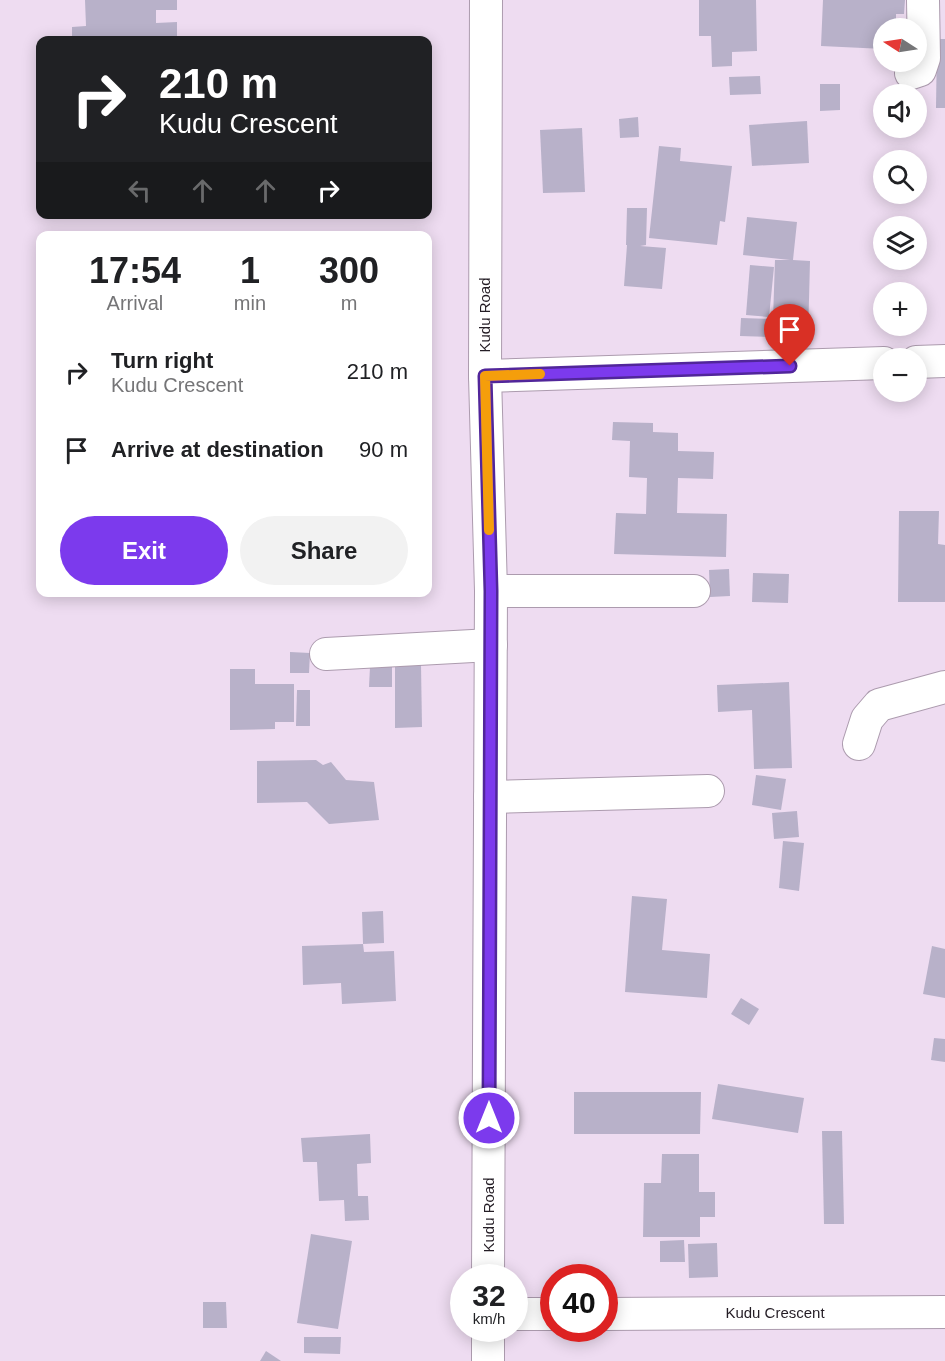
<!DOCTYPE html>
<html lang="en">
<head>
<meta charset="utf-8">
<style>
  :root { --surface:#fff; --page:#f2f2f2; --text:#202124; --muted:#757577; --accent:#7c3aed }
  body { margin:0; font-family:Arial,sans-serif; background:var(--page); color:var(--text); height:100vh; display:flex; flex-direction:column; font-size:22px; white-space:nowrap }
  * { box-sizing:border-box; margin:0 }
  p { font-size:20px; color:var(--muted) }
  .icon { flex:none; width:33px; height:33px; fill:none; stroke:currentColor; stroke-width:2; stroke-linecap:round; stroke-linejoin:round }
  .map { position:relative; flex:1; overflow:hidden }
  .sheet { position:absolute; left:36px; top:231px; width:396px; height:366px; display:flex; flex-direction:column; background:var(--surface); border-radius:12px; box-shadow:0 3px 15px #0003 }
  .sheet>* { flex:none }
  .top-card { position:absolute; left:36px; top:36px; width:396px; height:183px; border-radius:12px; box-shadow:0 3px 15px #0003; background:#202124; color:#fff; overflow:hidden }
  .needle { width:39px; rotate:282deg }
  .buttons { position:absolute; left:873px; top:18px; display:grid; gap:12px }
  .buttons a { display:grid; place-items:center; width:54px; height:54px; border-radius:50%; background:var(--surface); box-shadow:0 3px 15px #0003; font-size:30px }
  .speed { position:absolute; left:450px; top:1264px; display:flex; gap:12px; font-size:30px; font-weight:700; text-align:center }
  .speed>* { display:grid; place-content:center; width:78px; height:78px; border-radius:50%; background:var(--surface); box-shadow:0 3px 15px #0003; line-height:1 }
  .speed small { font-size:15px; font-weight:400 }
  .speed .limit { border:9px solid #d22; background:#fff; color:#111 }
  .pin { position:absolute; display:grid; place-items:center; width:51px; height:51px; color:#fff; margin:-62px -26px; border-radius:50% 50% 50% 0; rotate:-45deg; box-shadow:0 0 6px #0007 }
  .pin .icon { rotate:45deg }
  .me { position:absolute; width:66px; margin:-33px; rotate:0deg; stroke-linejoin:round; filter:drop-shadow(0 0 4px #0008) }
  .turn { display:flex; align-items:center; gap:21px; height:126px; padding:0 24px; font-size:27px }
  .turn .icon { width:78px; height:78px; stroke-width:2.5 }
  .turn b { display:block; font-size:42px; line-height:51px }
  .lanes { display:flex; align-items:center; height:57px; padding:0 24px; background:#0003; justify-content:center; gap:30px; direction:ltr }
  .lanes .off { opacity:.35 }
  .eta { display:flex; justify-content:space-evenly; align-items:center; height:102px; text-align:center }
  .eta b { font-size:36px; font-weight:600; line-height:42px }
  .button { display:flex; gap:12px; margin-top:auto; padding:12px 24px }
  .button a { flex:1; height:69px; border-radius:36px; background:var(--accent); color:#fff; font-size:24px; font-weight:600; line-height:69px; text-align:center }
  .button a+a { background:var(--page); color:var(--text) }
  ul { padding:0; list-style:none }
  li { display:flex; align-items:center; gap:18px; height:78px; padding:0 24px }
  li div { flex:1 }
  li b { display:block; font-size:22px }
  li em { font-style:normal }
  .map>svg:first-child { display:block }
</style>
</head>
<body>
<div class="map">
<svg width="945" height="1361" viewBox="0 0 945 1361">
  <rect width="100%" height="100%" fill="#eedcf1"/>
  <g fill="#b8b1c9">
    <path d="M85,0H177V10H156V23L177,22V40H72V27L86,26Z"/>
    <path d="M699,0H756L757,51L732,52V66L712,67L711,36H699Z"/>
    <path d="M823,0H905L904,14H896V28H884V49L821,46Z"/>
    <path d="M937,39H945V108H936Z"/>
    <path d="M760,76L761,94L730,95L729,77Z"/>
    <path d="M820,84H840V110L820,111Z"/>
    <path d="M638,117L639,137L620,138L619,119Z"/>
    <path d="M807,121L809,163L752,166L749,125Z"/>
    <path d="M582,128L585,192L543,193L540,130Z"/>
    <path d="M659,146L681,148L680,161L732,166L725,222L720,221L717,245L649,238Z"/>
    <path d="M627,208H647L646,245L640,246L666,248L662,289L624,286L627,245H626Z"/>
    <rect x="401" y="214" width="23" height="4"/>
    <path d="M747,217L797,222L793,260L810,261L808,338L740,336L741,318L773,319L775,260H790L743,255Z"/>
    <path d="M750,265L774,267L769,317L746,315Z"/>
    <path d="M613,422L653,423V432L678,433V451L714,452L713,479L678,478L677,513L727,514L726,557L614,554L616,513L646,514L647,478L629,477L630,441L612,440Z"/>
    <path d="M899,511H939L938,544L945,545V602H898Z"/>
    <path d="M729,569L730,596L710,597L709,570Z"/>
    <path d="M753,573L789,574L788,603L752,602Z"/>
    <path d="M329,592H346L345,597Z"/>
    <path d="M290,652L310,653L309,673H290Z"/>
    <path d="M395,665H421L422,727L395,728Z"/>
    <path d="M370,667H392V687H369Z"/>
    <path d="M230,669H255V684H294V722H275V729L230,730Z"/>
    <path d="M789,682L792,768L754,769L752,710L718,712L717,685Z"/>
    <path d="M297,690H310V726H296Z"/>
    <path d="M316,760L323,765L331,762L346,780L374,782L379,820L329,824L307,802L257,803V761Z"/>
    <path d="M756,775L786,779L781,810L752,805Z"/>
    <path d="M797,811L799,837L774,839L772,813Z"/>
    <path d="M783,841L804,843L799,891L779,888Z"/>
    <path d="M632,896L667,899L662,950L710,954L707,998L625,992Z"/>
    <path d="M383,911L384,943L363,944L362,912Z"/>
    <path d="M363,944L364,952L394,951L396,1001L342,1004L341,983L303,985L302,946Z"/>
    <path d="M932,946L945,949V998L923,994Z"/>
    <path d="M741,998L759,1009L749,1025L731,1014Z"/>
    <path d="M934,1038L945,1039V1062L931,1060Z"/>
    <path d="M718,1084L804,1098L798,1133L712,1119Z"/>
    <path d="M574,1092H701L700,1134H574Z"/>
    <path d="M822,1131H842L844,1224H824Z"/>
    <path d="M370,1134L371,1163L357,1164L358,1196H368L369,1220L345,1221L344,1200L319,1201L317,1162H303L301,1138Z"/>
    <path d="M662,1154H699V1192H715V1217H700V1237H643L644,1183H661Z"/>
    <path d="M311,1234L352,1241L338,1329L297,1323Z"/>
    <path d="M684,1240L685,1262H660V1241Z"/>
    <path d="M717,1243L718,1277L689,1278L688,1244Z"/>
    <path d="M203,1302H226L227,1328H203Z"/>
    <path d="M304,1337H341L340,1354L304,1353Z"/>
    <path d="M266,1351L281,1361H260Z"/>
  </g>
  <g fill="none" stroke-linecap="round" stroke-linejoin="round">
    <g stroke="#ac9bae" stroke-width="34">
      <g id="minor">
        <path d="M486,0L485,376L491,591L488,1278"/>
        <path d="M911,73L920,70L924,58L923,0"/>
        <path d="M916,362L945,361"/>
        <path d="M485,376L884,363"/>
        <path d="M491,591H694"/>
        <path d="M326,654L491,645"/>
        <path d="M859,744L867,719L879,705L945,687"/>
        <path d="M490,797L708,791"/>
        <path d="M514,1314H554"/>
        <path d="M604,1314L945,1312"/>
        <path d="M488,1329V1361"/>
      </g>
    </g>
    <use href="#minor" stroke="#fff" stroke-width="32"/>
  </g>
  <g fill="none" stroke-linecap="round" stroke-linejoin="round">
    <g stroke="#51269a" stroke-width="15">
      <path id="route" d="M489,1118L491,591L485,376L790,366"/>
    </g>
    <use href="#route" stroke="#7c3aed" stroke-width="10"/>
    <path stroke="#f59e0b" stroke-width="10" d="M489,530L485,376L540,374"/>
  </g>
  <g text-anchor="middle" stroke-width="4.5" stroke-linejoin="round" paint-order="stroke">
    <g font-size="15" fill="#241d25" stroke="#fff">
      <text transform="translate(485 315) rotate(-90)" y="5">Kudu Road</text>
      <text transform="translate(489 1215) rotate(-90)" y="5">Kudu Road</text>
      <text x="775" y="1318">Kudu Crescent</text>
    </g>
  </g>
</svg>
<div class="buttons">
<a><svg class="needle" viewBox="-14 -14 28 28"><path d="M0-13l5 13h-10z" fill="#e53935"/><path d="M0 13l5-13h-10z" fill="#757577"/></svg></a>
<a><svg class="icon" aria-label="sound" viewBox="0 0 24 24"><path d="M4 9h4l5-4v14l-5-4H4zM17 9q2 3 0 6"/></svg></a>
<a><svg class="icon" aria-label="search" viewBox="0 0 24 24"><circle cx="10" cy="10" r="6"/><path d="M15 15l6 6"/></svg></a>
<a><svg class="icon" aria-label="layers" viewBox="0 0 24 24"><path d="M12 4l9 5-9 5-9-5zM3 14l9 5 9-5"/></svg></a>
<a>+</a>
<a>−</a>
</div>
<div class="speed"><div>32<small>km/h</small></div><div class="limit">40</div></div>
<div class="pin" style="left:790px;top:366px;background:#d93025"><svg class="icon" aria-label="arrive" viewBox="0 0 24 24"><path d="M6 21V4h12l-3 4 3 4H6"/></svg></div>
<svg class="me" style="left:489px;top:1118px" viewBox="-20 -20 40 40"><circle r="17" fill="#7c3aed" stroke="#fff" stroke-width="3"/><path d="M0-11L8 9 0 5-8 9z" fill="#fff"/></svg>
<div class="top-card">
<div class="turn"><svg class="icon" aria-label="right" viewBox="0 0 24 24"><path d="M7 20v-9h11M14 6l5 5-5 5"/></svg><div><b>210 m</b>Kudu Crescent</div></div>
<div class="lanes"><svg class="icon off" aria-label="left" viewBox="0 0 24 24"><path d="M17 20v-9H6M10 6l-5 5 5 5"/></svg><svg class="icon off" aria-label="ahead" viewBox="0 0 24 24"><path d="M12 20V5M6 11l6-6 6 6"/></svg><svg class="icon off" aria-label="ahead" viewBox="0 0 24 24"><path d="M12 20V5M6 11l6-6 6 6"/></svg><svg class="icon" aria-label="right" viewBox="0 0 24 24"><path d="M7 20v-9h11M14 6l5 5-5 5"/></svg></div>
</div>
<section class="sheet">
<div class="eta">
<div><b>17:54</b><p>Arrival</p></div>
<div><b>1</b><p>min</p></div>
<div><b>300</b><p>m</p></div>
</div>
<ul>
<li><svg class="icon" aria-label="right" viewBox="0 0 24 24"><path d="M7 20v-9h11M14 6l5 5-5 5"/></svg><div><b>Turn right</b><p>Kudu Crescent</p></div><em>210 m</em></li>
<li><svg class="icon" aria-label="arrive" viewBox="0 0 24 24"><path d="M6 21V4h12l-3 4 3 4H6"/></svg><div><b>Arrive at destination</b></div><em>90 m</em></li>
</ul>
<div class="button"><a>Exit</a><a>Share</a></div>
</section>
</div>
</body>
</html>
